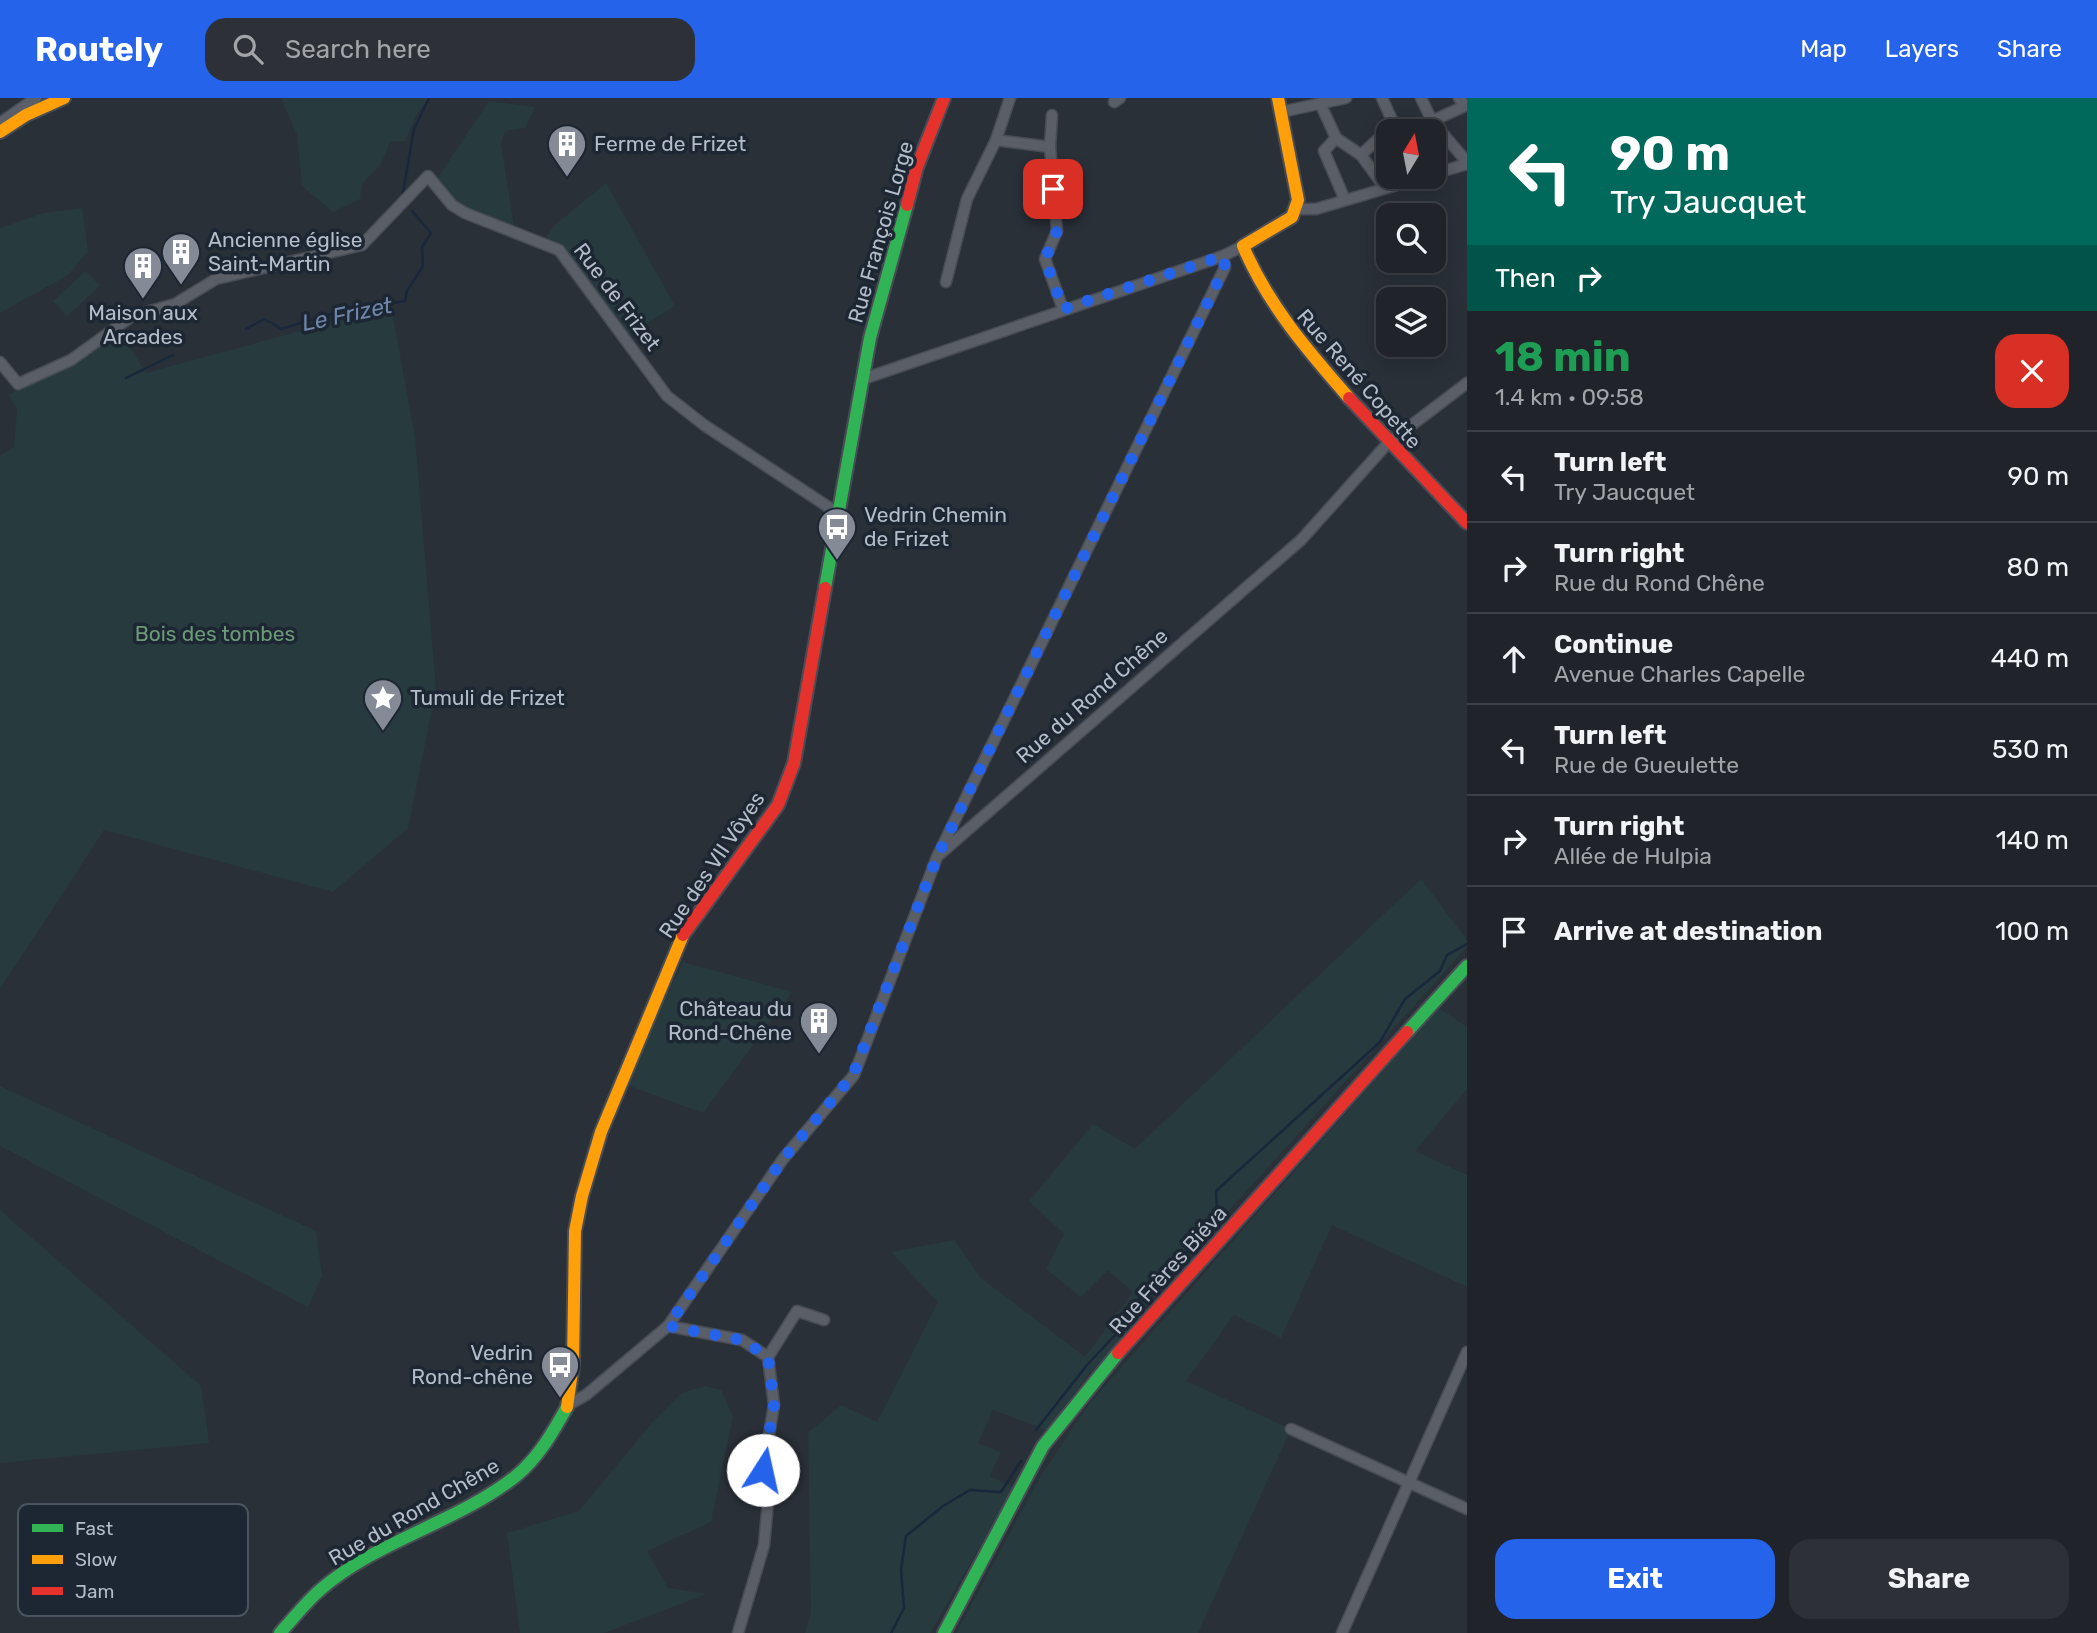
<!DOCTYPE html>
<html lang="en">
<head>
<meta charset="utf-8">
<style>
  :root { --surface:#20242a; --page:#2d3036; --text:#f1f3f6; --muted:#a2a4a8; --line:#3d4147; --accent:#2563eb }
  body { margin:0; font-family:Rubik,sans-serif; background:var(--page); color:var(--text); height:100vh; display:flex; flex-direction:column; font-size:26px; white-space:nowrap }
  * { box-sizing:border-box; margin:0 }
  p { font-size:23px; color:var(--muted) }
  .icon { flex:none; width:38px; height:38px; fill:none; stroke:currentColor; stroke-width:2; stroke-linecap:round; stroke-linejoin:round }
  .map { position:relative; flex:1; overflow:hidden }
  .drawer { display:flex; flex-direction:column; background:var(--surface); width:630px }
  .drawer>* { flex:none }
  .banner { background:#00695c; color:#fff; overflow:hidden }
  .needle { width:46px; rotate:10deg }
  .buttons { position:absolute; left:1376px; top:21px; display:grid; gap:14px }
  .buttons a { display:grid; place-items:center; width:70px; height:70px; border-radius:14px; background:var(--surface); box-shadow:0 4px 18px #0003,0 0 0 2px var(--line); font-size:35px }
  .pin { position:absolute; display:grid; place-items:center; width:60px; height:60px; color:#fff; margin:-30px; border-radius:14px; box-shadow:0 4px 10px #0006 }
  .me { position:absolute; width:77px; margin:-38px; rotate:10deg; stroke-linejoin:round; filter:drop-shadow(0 0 5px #0008) }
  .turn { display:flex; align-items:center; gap:24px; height:147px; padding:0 28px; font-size:32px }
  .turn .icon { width:91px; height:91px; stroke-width:2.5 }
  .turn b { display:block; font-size:49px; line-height:60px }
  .then { display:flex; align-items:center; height:66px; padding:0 28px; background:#0003; gap:14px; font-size:26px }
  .round { display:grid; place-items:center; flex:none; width:74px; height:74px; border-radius:21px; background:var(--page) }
  .overview { display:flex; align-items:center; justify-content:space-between; height:119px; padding:0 28px }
  h1 { font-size:42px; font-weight:700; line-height:52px; color:#1e9e55 }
  .primary-button { display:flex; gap:14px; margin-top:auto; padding:14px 28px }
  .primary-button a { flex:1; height:80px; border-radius:21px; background:var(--accent); color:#fff; font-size:28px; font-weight:700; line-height:80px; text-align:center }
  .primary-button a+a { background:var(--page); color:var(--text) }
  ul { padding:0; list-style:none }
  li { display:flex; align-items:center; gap:21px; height:91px; padding:0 28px; border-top:2px solid var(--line) }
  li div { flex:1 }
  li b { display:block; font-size:26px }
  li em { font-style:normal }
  header { display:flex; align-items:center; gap:42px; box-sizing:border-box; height:98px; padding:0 35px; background:var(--accent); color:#fff }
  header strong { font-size:33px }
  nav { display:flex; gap:38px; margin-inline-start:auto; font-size:24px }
  .search { width:490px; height:63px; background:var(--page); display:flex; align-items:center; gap:18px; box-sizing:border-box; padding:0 24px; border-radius:21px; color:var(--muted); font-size:26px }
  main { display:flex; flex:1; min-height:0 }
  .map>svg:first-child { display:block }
</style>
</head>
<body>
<header>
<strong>Routely</strong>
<div class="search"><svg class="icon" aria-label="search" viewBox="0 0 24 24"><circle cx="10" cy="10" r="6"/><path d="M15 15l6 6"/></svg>Search here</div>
<nav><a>Map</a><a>Layers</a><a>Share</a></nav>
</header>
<main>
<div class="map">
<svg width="1467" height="1535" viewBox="0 0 1467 1535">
  <rect width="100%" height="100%" fill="#2a3038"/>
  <g fill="#273a3e">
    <path d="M281,0H429L417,16L405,43L390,44L381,66L362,86L360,101L333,114L302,88L297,37Z"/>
    <path d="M489,3L535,9L525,30L505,33L501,46L514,128L459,107L438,79Z"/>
    <path d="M606,85L675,208L628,237L566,153L545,141L555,127Z"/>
    <path d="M82,110L88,153L68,177L0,215V130L44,115Z"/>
    <path d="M86,173L100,188L67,218L53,203Z"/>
    <path d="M391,208L415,339L436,592L408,730L333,794L104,732L0,891V358L14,349L17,310L8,297L122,236L146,275Z"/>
    <path d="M1421,781L1467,842V849L1151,1199L1135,1229L1088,1277L1047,1332L993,1312L978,1345L1001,1354L990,1378L1014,1390L930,1535H805L811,1514L808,1335L841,1307L877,1324L938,1204L891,1154L954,1142L981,1180L1085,1259L1133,1194L1108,1172L1081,1199L1046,1171L1064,1136L1029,1103L1093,1026L1135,1051Z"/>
    <path d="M683,864L792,894L703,1015L624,986Z"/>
    <path d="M1436,908L1467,929V991L1415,1053L1467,1077V1189L1332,1127L1281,1240L1234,1217L1186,1283L1291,1331L1198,1535H956L1040,1379L1088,1307L1382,974Z"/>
    <path d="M0,988L316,1133L322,1178L308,1209L0,1048Z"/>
    <path d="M0,1112L201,1288L209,1345L0,1365Z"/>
    <path d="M705,1288L721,1292L733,1318L711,1424L647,1453L668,1490L707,1496L604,1535H520L507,1435L579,1413L651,1326L682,1295Z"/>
  </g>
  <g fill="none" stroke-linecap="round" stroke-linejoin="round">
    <g stroke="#19273c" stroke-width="2.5">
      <path d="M402,100L414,31L429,0"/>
      <path d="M272,225L281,231L334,215L405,203L407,193L423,168L422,149L431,135L412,113"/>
      <path d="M246,231L264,221L269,224"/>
      <path d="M126,280L173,257"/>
      <path d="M1036,1332L1087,1267L1132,1219L1130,1209L1177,1167L1217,1115L1216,1093L1380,944L1405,901L1440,873L1447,857L1467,846"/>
      <path d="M891,1535L904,1510L901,1472L906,1438L943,1408L970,1392L1001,1394L1021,1363"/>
    </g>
    <g stroke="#484c55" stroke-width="13">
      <g id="street">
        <path d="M1010,0L996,42L1050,49L1057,133L1045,161L1063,211"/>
        <path d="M1382,0L1397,33"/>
        <path d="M1421,0L1432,23L1465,8L1459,0"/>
        <path d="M1114,4L1120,0"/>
        <path d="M1320,5L1336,40L1361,57L1385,90"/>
        <path d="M1281,14L1346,0"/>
        <path d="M0,25L36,0"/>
        <path d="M1419,33L1432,23L1467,64"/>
        <path d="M1336,40L1324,53L1345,102"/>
        <path d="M1050,49L1052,17"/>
        <path d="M1361,57L1394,26"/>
        <path d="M1433,76L1467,66"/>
        <path d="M1296,111H1316L1424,79"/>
        <path d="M946,184L967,101L996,42"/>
        <path d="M0,264L18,286L71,262L132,218L175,206L216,181L362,147L428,78L452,107L465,115L559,152L667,298L704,327L839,416"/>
        <path d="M863,281L1223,158L1243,148"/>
        <path d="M940,756L1301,442L1388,345L1467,285"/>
        <path d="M668,1228L742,1242L768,1259L774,1307L763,1372L768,1404L764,1447L738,1535"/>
        <path d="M768,1259L797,1213L824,1222"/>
        <path d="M568,1307L586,1297L668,1228L783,1061L854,977L937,759L1225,169L1223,158"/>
        <path d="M1291,1331L1467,1411"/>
        <path d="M1342,1535L1467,1254"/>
      </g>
    </g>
    <g stroke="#484c55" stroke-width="16">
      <g id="fast">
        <path d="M825,490L870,240L907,107"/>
        <path d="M1407,934L1467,868"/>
        <path d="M280,1535C293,1521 306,1504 320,1492C377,1442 457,1425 516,1378C539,1359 553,1334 567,1309"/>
        <path d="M944,1535L1043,1348L1118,1255"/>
      </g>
    </g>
    <g stroke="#484c55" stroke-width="16">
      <g id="slow">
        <path d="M1278,0L1298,102L1292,119L1243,148C1268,207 1308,253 1349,300"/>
        <path d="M0,34L26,17L64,0"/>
        <path d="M567,1309L573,1267L575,1133L582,1098L601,1034L683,837"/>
      </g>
    </g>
    <g stroke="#484c55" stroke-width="16">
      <g id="jam">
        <path d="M907,107L917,69L944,0"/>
        <path d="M1349,300L1467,425"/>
        <path d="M683,837L778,707L794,665L825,490"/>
        <path d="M1118,1255L1407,934"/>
      </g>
    </g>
    <use href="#street" stroke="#5a5e66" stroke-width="10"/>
    <use href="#fast" stroke="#30b455" stroke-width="12"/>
    <use href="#slow" stroke="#ff9f0a" stroke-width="12"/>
    <use href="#jam" stroke="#e5322d" stroke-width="12"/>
  </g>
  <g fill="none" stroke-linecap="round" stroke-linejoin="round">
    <path stroke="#2563eb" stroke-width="12" stroke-dasharray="0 21.6" d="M763,1372L774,1307L768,1259L742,1242L668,1228L783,1061L853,977L937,759L1225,169L1223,158L1063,211L1045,161L1057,133L1053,91"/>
  </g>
  <defs>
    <g id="building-pin" transform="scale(2.0125)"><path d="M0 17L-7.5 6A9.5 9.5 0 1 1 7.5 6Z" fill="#848b96" stroke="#1d2633"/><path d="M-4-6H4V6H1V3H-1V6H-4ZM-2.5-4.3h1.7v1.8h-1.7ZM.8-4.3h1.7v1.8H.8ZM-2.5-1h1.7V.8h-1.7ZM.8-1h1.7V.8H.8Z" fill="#fff"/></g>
    <g id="bus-pin" transform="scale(2.0125)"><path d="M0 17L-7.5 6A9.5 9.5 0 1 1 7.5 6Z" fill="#848b96" stroke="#1d2633"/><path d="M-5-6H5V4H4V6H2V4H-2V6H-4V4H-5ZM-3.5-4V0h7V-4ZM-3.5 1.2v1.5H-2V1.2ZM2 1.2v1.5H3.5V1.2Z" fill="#fff"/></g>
    <g id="sight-pin" transform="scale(2.0125)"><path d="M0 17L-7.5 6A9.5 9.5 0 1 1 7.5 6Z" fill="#848b96" stroke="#1d2633"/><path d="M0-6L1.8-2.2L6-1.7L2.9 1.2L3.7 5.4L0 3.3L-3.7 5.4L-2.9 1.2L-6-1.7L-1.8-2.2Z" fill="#fff"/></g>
  </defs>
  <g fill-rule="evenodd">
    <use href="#building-pin" x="567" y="46"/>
    <use href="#building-pin" x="181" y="154"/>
    <use href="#building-pin" x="143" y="168"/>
    <use href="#bus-pin" x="837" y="429"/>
    <use href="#sight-pin" x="383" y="600"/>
    <use href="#building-pin" x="819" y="923"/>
    <use href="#bus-pin" x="560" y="1267"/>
  </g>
  <g text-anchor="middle" stroke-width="7" stroke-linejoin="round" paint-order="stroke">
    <g font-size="21" fill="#b4bcc9" stroke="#1d2633" text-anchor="start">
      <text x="594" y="53">Ferme de Frizet</text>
      <text x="208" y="149">Ancienne église<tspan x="208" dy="24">Saint-Martin</tspan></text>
      <text x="143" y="222" text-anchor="middle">Maison aux<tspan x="143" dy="24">Arcades</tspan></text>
      <text x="864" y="424">Vedrin Chemin<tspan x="864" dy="24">de Frizet</tspan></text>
      <text x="410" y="607">Tumuli de Frizet</text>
      <text x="792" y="918" text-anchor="end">Château du<tspan x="792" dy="24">Rond-Chêne</tspan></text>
      <text x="533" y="1262" text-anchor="end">Vedrin<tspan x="533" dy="24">Rond-chêne</tspan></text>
    </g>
    <g font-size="21" fill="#b4bcc9" stroke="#1d2633">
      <text transform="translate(881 134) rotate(-74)" y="7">Rue François Lorge</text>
      <text transform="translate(617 199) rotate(53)" y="7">Rue de Frizet</text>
      <text transform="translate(1359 281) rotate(49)" y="7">Rue René Copette</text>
      <text transform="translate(1092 598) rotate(-41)" y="7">Rue du Rond Chêne</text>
      <text transform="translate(712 767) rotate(-56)" y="7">Rue des VII Vôyes</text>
      <text transform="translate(1168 1172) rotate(-48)" y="7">Rue Frères Biéva</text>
      <text transform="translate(414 1414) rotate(-30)" y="7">Rue du Rond Chêne</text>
    </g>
    <g font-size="21" fill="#6b9a76" stroke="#1d2633">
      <text x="215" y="543">Bois des tombes</text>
    </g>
    <g font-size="23" font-style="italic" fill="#6d86a8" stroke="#1d2633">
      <text transform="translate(347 216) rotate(-12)" y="8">Le Frizet</text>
    </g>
  </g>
  <rect x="18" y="1406" width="230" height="112" rx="10" fill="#1d2633" stroke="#4a5360" stroke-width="2"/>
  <rect x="32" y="1426" width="31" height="8" fill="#30b455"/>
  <rect x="32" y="1457" width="31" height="9" fill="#ff9f0a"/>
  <rect x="32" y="1489" width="31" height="8" fill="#e5322d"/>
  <g font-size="19" fill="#b4bcc9">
    <text x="75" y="1437">Fast</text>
    <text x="75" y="1468">Slow</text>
    <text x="75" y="1500">Jam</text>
  </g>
</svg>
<div class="buttons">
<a><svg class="needle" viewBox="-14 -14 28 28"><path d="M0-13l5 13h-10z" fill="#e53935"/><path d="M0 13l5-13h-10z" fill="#a2a4a8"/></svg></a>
<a><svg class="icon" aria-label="search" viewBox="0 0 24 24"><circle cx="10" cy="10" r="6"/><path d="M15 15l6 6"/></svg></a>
<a><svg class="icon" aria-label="layers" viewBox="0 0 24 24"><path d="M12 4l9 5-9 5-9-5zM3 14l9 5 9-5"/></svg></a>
</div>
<div class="pin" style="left:1053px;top:91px;background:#d93025"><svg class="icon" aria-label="arrive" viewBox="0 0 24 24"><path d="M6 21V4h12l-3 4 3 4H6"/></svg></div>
<svg class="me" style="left:763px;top:1372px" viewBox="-20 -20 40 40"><circle r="19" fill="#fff"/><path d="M0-13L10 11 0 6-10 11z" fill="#2563eb"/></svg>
</div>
<section class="drawer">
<div class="banner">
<div class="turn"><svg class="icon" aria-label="left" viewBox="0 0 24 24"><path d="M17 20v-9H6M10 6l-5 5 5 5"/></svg><div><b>90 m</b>Try Jaucquet</div></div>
<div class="then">Then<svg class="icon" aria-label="right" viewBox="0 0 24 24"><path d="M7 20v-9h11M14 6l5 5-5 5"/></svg></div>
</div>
<div class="overview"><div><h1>18 min</h1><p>1.4 km · 09:58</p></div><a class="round" style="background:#d93025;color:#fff"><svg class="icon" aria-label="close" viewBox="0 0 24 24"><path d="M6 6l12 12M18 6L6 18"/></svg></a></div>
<ul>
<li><svg class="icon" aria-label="left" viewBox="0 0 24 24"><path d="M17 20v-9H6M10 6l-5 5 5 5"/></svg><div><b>Turn left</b><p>Try Jaucquet</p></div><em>90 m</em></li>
<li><svg class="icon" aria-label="right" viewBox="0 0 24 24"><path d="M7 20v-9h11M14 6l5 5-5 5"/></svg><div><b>Turn right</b><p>Rue du Rond Chêne</p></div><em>80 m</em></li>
<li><svg class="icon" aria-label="ahead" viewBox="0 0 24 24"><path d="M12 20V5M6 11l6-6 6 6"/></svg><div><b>Continue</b><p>Avenue Charles Capelle</p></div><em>440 m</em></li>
<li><svg class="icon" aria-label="left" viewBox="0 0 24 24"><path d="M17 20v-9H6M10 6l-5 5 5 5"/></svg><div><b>Turn left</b><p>Rue de Gueulette</p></div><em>530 m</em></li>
<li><svg class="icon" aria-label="right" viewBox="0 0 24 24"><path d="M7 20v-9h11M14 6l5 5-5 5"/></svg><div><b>Turn right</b><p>Allée de Hulpia</p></div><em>140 m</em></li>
<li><svg class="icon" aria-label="arrive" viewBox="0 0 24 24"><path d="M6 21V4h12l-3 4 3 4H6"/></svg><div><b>Arrive at destination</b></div><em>100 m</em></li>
</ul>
<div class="primary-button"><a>Exit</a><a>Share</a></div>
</section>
</main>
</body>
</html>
